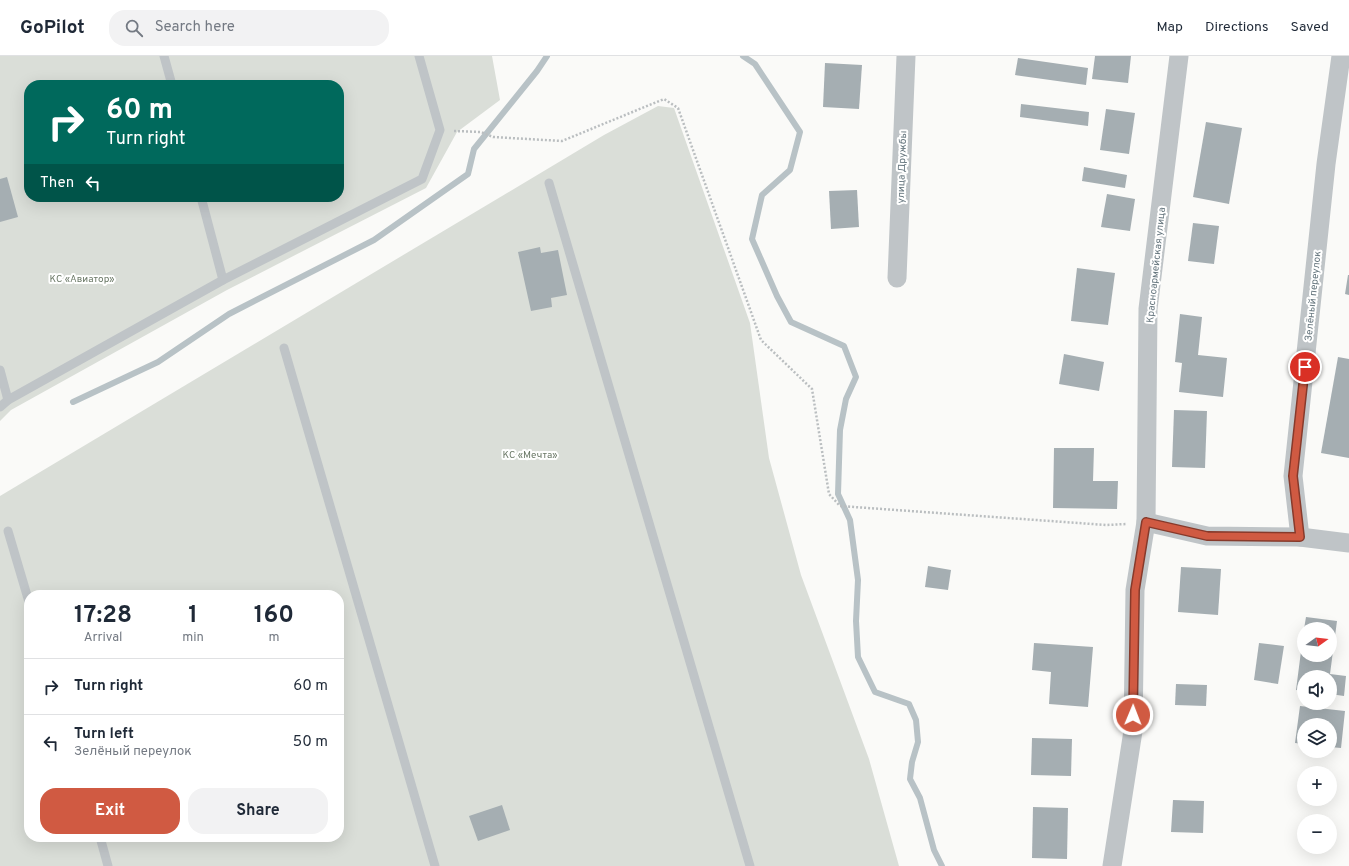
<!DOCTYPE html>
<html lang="en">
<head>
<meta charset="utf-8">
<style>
  :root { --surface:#fff; --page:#f2f2f3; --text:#1f2937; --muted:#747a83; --line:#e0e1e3; --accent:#d05a42 }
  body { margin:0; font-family:Overpass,sans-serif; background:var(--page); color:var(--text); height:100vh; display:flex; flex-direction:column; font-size:15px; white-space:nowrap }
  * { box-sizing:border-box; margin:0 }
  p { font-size:13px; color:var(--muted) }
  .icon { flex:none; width:22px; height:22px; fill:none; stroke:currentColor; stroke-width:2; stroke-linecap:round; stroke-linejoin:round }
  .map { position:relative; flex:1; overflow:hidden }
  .details { position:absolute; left:24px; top:534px; width:320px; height:252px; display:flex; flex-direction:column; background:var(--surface); border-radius:16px; box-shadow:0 4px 16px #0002 }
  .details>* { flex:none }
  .guide { position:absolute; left:24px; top:24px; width:320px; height:122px; border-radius:16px; box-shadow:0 4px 16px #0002; background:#00695c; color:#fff; overflow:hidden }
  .needle { width:26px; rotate:75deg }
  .tools { position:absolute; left:1297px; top:566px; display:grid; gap:8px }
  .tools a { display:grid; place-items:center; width:40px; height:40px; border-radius:50%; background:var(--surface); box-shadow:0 4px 16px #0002; font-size:20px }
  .pin { position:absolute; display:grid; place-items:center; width:34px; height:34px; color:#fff; margin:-17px; border:2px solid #fff; border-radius:50%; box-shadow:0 1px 4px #0007 }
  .me { position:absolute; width:44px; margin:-22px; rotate:1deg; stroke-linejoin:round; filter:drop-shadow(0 0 3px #0008) }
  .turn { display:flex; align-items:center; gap:14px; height:84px; padding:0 16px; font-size:18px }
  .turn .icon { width:52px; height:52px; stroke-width:2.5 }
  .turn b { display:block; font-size:28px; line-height:34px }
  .then { display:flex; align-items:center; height:38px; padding:0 16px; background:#0003; gap:8px; font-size:15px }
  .eta { display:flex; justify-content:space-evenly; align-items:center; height:68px; text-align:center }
  .eta b { font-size:24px; font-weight:700; line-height:28px }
  .primary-button { display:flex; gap:8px; margin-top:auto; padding:8px 16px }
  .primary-button a { flex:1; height:46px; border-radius:16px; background:var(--accent); color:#fff; font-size:16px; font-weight:700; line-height:46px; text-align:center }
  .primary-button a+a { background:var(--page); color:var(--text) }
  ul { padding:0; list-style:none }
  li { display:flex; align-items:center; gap:12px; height:56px; padding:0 16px; border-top:1px solid var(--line) }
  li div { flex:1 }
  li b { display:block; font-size:15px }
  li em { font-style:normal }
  header { display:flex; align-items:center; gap:24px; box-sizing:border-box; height:56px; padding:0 20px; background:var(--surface); border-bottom:1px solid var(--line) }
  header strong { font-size:19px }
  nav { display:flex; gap:22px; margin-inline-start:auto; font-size:14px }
  .search { width:280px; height:36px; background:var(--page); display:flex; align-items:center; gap:10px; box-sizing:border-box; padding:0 14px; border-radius:16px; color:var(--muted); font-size:15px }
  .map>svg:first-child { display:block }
</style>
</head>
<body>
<header>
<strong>GoPilot</strong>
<div class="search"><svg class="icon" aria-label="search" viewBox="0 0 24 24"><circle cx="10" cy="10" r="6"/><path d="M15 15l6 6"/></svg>Search here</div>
<nav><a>Map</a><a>Directions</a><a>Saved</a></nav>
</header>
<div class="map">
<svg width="1349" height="810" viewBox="0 0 1349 810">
  <rect width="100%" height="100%" fill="#fafaf8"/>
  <g fill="#daded8" fill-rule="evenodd">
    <path d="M0,0H492L500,44L457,76L426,132L227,234L11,354L0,365ZM29,29H339V141H29Z"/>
    <path d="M658,50L674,52L750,267L769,402L801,519L869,703L899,810H0V440L604,79ZM29,539H339V781H29Z"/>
  </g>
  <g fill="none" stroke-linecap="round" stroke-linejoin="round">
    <g stroke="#b8c2c6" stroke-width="6">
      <path d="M743,0L755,8L800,76L790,114L762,139L752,183L777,240L791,266L844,290L856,321L846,343L840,374L838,438L850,464L858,524L856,565L858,601L875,636L909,648L916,664L918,686L912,706L910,723L920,742L934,794L942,810"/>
      <path d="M73,346L158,306L229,258L374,184L468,118L474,93L537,15L547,0"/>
    </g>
  </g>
  <g fill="#a5aeb2">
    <path d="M1095,0H1131L1128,27L1092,23Z"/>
    <path d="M1018,2L1088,12L1086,29L1015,19Z"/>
    <path d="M825,7L862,9L859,53L823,51Z"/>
    <path d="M1021,48L1089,56L1088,70L1020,61Z"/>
    <path d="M1106,53L1135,57L1129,98L1100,94Z"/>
    <path d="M1206,66L1242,72L1229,148L1193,141Z"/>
    <path d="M1084,111L1127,119L1125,132L1082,125Z"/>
    <path d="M7,121L18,161L0,166V123Z"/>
    <path d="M857,134L859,171L831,173L829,135Z"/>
    <path d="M1107,138L1135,143L1130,175L1101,171Z"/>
    <path d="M1193,167L1219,170L1214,208L1188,205Z"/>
    <path d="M540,191L541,197L558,194L567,239L551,242L552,251L531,255L518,196Z"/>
    <path d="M1077,212L1115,217L1108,269L1071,265Z"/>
    <path d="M1348,219H1349V239L1345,238Z"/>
    <path d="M1180,258L1202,261L1198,299L1227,302L1223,341L1179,336L1182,307L1175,306Z"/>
    <path d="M1064,298L1104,306L1099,335L1059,328Z"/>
    <path d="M1338,301L1349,303V402L1321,397Z"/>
    <path d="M1174,354L1207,355L1205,412L1172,411Z"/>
    <path d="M1054,392H1094L1093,425H1118L1117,453L1053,452Z"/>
    <path d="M928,510L951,514L948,534L925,531Z"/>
    <path d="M1181,511L1221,513L1218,559L1178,556Z"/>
    <path d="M1306,561L1337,565L1330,618L1346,620L1344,640L1330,638V621H1304V635L1296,634L1303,580L1304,599H1330V573H1304Z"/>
    <path d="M1034,587L1093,591L1088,651L1049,648L1051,616L1032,614Z"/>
    <path d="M1259,587L1284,590L1278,628L1254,624Z"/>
    <path d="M1176,628L1207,629L1206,650L1175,649Z"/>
    <path d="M1300,650L1345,655L1341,692L1330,691V669H1304V688L1295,687Z"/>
    <path d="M1032,682L1072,683L1071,720L1031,719Z"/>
    <path d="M1173,744L1204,745L1203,777L1171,776Z"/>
    <path d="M502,749L510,774L478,785L469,760Z"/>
    <path d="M1033,751L1068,752L1067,803L1032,802Z"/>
  </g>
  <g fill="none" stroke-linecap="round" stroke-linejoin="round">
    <path stroke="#babec0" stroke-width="2.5" stroke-dasharray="2 2" stroke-linecap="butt" d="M454,75L481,76L493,81L562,85L664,43L678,52L761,284L812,333L829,438L840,450L1106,469L1126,468"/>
    <g stroke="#bfc4c7" stroke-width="9">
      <path d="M164,0L172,29"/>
      <path d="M549,127L750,810"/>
      <path d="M201,141L223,224"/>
      <path d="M284,292L435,810"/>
      <path d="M0,314L8,344"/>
      <path d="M0,351L8,344L223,224L422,123L440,74L419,0"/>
      <path d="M8,475L29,546"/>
      <path d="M100,781L108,810"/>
    </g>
    <g stroke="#bfc4c7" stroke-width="19">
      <path d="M897,222L906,0"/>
      <path d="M1146,466L1207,480L1300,481L1349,487"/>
      <path d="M1300,481L1293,420L1326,108L1341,0"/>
      <path d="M1112,810L1133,675L1135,534L1146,466L1148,253L1179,0"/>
    </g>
  </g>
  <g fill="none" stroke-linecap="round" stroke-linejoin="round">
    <g stroke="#873a2b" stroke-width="10">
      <path id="route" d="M1133,659L1135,534L1146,466L1207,480L1300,481L1293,420L1305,311"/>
    </g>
    <use href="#route" stroke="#d05a42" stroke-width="7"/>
  </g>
  <g text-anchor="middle" stroke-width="4" stroke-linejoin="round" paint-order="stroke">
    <g font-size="10" fill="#67777f" stroke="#fff">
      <text transform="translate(901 111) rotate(-88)" y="4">улица Дружбы</text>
      <text transform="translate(1155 209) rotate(-84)" y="4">Красноармейская улица</text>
      <text transform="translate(1312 240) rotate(-84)" y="4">Зелёный переулок</text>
    </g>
    <g font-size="10" fill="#6a7866" stroke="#fff">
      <text x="82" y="226">КС «Авиатор»</text>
      <text x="530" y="402">КС «Мечта»</text>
    </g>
  </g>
</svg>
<div class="tools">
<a><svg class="needle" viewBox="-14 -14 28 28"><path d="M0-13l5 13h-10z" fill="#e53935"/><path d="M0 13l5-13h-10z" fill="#747a83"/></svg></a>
<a><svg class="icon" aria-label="sound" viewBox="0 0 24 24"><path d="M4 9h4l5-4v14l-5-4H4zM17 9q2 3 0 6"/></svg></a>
<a><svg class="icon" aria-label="layers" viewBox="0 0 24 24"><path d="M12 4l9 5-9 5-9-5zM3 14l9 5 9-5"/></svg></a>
<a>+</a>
<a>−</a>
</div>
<div class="pin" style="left:1305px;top:311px;background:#d93025"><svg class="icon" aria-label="arrive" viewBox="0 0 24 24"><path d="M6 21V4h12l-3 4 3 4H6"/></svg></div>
<svg class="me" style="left:1133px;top:659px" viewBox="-20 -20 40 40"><circle r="17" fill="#d05a42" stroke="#fff" stroke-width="3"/><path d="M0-11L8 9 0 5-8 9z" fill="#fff"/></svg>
<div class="guide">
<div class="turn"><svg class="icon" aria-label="right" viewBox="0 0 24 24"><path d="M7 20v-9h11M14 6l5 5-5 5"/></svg><div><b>60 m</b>Turn right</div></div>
<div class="then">Then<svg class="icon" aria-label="left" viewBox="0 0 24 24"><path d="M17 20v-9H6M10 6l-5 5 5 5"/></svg></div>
</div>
<section class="details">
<div class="eta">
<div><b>17:28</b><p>Arrival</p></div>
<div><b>1</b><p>min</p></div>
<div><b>160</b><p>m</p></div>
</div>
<ul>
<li><svg class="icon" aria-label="right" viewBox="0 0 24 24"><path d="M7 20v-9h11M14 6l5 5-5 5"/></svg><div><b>Turn right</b></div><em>60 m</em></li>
<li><svg class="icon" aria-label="left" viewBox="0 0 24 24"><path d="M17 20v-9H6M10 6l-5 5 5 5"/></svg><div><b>Turn left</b><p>Зелёный переулок</p></div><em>50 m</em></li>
</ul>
<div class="primary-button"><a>Exit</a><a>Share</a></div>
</section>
</div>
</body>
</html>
